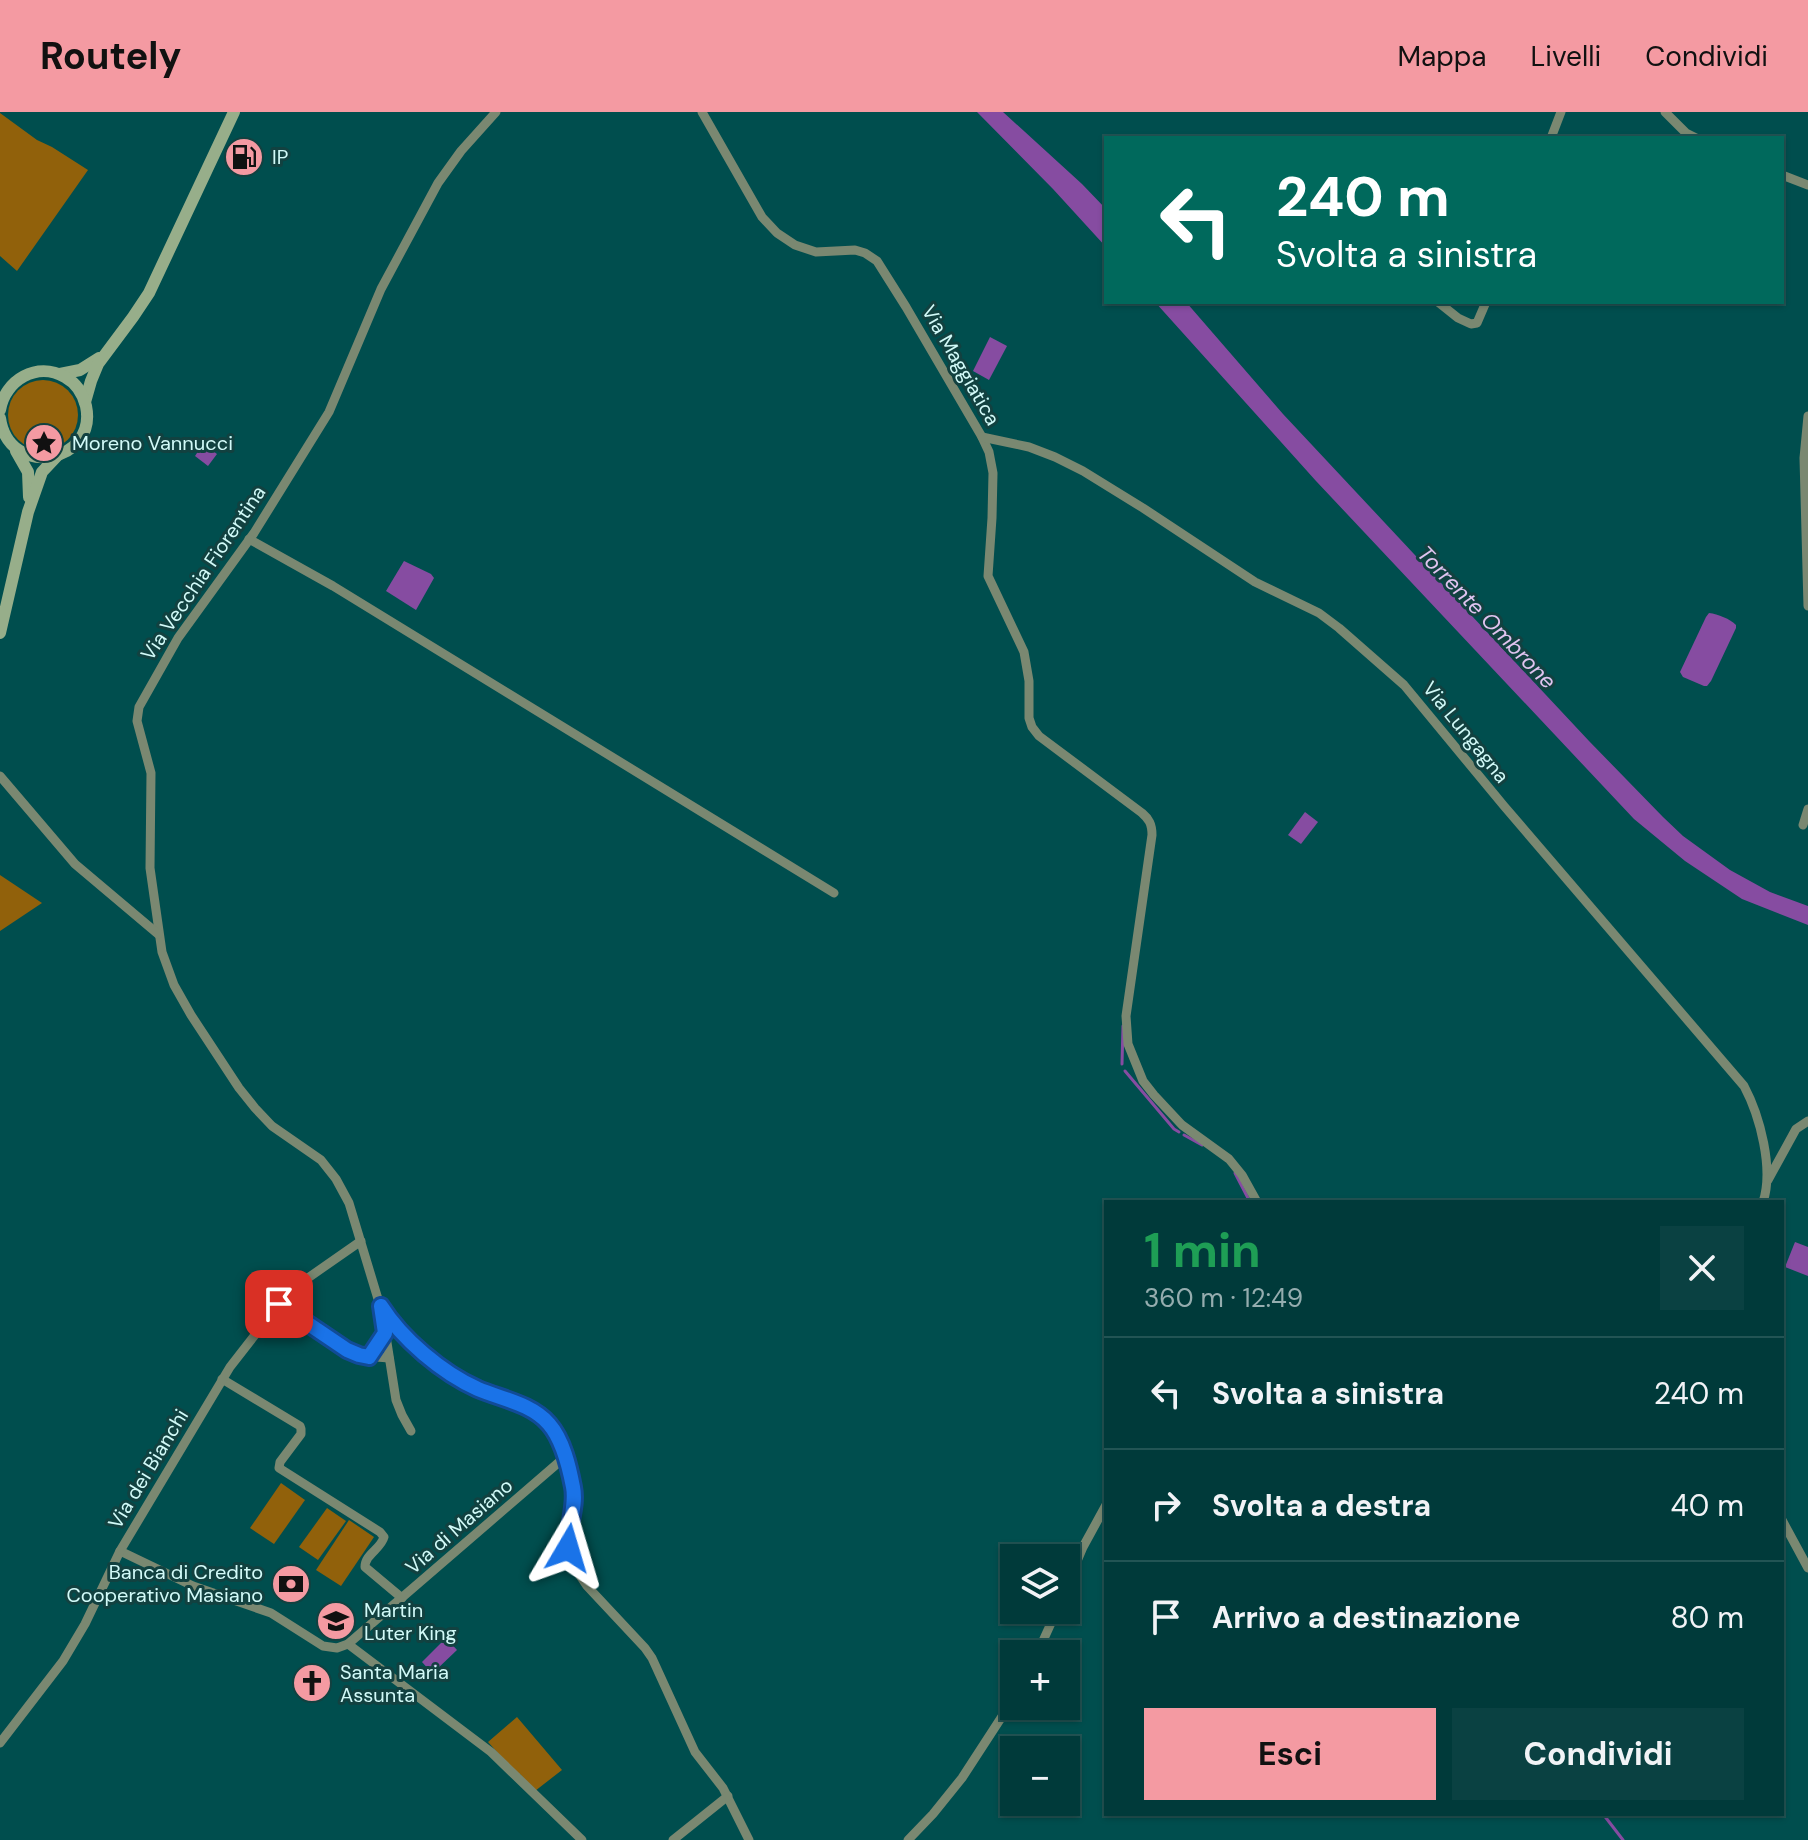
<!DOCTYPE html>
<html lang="it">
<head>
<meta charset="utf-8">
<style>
  :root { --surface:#003a3a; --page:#0a4142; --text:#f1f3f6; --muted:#95adaf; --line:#225454; --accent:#f49aa2 }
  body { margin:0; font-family:"DM Sans",sans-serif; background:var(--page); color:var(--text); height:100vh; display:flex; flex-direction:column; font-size:30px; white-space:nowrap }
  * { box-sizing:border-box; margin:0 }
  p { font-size:26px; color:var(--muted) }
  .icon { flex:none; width:44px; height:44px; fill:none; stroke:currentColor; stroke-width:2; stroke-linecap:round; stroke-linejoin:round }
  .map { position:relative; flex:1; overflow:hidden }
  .drawer { position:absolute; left:1104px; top:1088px; width:680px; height:616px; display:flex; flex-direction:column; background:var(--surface); border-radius:0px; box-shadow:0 2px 6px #0004,0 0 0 2px var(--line) }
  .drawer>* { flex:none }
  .banner { position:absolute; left:1104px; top:24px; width:680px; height:168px; border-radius:0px; box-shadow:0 2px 6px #0004,0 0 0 2px var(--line); background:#00695c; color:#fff; overflow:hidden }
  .tools { position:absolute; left:1000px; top:1432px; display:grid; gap:16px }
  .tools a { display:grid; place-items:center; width:80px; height:80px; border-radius:0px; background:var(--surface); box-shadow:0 2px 6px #0004,0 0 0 2px var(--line); font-size:40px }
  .pin { position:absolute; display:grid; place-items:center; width:68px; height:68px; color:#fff; margin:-34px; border-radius:16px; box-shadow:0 4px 12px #0006 }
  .me { position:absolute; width:88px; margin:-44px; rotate:7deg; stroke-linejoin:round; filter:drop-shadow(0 0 6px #0008) }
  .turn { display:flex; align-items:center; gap:28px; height:168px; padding:0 40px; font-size:36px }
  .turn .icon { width:104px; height:104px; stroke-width:2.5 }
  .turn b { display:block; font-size:56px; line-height:68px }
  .round { display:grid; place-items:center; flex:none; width:84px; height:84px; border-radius:0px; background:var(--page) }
  .summary { display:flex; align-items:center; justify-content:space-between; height:136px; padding:0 40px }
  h1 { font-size:48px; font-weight:700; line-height:60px; color:#1e9e55 }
  .primary-button { display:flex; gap:16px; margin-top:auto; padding:16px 40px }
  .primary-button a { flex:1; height:92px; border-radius:0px; background:var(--accent); color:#111; font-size:32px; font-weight:700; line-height:92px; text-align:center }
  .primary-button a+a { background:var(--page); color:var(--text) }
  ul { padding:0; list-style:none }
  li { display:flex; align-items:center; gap:24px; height:112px; padding:0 40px; border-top:2px solid var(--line) }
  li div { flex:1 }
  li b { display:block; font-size:30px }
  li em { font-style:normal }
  header { display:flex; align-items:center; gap:48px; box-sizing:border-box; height:112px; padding:0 40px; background:var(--accent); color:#111 }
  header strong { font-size:38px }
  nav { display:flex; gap:44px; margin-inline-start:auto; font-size:28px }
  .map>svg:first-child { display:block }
</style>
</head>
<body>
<header>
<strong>Routely</strong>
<nav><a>Mappa</a><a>Livelli</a><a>Condividi</a></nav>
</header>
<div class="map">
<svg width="1808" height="1728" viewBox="0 0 1808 1728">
  <rect width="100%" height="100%" fill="#004e4e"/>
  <g fill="#91610b">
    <path d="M0,1L37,28L52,35L88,58L17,159L0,144Z"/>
    <circle cx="43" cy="303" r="35"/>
    <path d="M0,763L42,791L0,819Z"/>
    <path d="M281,1371L305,1388L274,1432L250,1416Z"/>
    <path d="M327,1396L346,1409L318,1448L299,1435Z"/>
    <path d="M349,1408L374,1425L341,1474L316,1458Z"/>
    <path d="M517,1605L562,1658L535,1679L520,1662L518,1663L488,1630Z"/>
  </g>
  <g fill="#864ca1">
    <path d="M977,0H1003L1082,72L1106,97V135L1053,77Z"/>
    <path d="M1155,190H1186L1283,302L1589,629L1663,705L1683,724L1730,758L1770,780L1808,794V813L1742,787L1685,749L1634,707L1316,369Z"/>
    <path d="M990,225L1007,234L989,268L973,259Z"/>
    <path d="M203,332L217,342L208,354L195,344Z"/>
    <path d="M404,449L431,462L434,466L416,498L386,479Z"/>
    <path d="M1709,501C1718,502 1730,507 1736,513V516L1711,569L1707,574H1704L1683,565L1680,560L1706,505Z"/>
    <path d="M1305,700L1318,710L1301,732L1288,723Z"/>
    <path d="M1795,1130L1808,1135V1164L1785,1155Z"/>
    <path d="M446,1526L457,1538L435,1559L431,1560L422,1550Z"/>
  </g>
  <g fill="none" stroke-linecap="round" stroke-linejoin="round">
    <g stroke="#864ca1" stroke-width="3">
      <path d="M1122,952L1123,914"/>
      <path d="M1125,959L1174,1017L1179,1020"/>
      <path d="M1184,1023L1202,1033"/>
      <path d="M1235,1061L1250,1090"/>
      <path d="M1603,1702L1623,1728"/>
    </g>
    <g stroke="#7a8871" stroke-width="9">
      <path d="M496,0L461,39L438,71L381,177L329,300L254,421L178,526L139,595L137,609L151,661L150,756L162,840L174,873L191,903L239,976L255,996L272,1014L321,1048L336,1067L349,1091L378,1187L386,1201L399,1216L438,1253L454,1265L479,1277L526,1295L549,1312L561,1332L574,1376V1388L568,1429L573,1453L587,1474L645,1536L652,1546L695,1640L723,1676L749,1728"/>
      <path d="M702,0L762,105L777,121L795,133L816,140L855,138L865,141L877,149L906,195L982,325L989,340L993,361L992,406L988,464L1024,540L1029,569V606L1032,615L1039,624L1142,701C1149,707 1152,712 1152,723L1126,904L1128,932L1143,969L1154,983L1182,1013L1229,1047L1242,1063L1257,1090"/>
      <path d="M1665,0L1686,21L1696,26"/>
      <path d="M1551,26L1561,0"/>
      <path d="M1782,63L1808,73"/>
      <path d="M1438,190L1458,206L1471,212L1477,211L1486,190"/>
      <path d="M1808,304L1804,346L1808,494"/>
      <path d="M982,325L1029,335L1055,345L1083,359L1143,396L1255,470L1319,501L1339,516L1404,573L1504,694L1744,974C1760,1004 1774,1057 1763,1090"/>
      <path d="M249,427L333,474L834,781"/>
      <path d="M0,664L75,752L158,822"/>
      <path d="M1803,713L1808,697"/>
      <path d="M1768,1068L1796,1017L1808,1009"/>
      <path d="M279,1192L352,1240L364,1244L389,1246"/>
      <path d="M382,1199L396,1288L402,1303L411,1319"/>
      <path d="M369,1245L385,1221"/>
      <path d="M222,1267L300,1314L301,1317V1322L280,1350L279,1356L380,1420L384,1425C381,1437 365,1442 365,1455L402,1486"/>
      <path d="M1782,1408L1808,1456"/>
      <path d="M120,1439L193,1474L271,1501L323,1534L337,1536L348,1532L565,1345"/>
      <path d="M1066,1475L1083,1435L1106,1393"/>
      <path d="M348,1532L491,1640L582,1728"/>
      <path d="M1037,1542L1057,1498"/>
      <path d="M0,1631L63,1549L85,1512L120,1439L230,1255L279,1192L295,1175L361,1129"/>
      <path d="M673,1728L728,1684"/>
      <path d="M908,1728L933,1702L962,1666L1014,1586"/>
    </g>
    <g stroke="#97ae8a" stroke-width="12">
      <path d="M60,262L80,258L99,246"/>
      <path d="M85,290L91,269L98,252L133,205L149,181L234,0"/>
      <path d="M0,298C5,268 37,249 65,265C76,271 83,282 86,294C98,351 9,368 0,306"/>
      <path d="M16,339L28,360L29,385"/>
      <path d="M0,521L28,400L42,360L58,343"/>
    </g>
  </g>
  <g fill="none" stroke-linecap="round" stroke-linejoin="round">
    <g stroke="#114b97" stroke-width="20">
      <path id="route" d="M279,1192L347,1238L359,1243L369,1245L385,1221L381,1194C402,1227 442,1261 478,1277C502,1287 532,1292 549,1312C563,1328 569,1354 573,1375C577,1395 567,1415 568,1436"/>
    </g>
    <use href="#route" stroke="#1a73e8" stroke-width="14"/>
  </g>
  <defs>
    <g id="fuel-disc" transform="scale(2)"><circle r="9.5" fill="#f49aa2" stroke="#124140"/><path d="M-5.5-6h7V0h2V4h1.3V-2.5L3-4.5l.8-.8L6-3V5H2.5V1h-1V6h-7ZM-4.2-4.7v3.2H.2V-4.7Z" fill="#111"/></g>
    <g id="sight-disc" transform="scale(2)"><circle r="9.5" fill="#f49aa2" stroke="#124140"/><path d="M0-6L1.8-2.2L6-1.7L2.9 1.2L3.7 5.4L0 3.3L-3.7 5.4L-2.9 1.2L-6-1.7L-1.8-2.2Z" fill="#111"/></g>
    <g id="bank-disc" transform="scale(2)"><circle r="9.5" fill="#f49aa2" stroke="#124140"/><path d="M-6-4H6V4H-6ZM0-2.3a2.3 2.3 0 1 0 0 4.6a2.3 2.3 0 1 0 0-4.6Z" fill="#111"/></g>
    <g id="school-disc" transform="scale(2)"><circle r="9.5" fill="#f49aa2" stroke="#124140"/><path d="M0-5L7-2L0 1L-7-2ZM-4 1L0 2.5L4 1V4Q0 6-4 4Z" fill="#111"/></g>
    <g id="church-disc" transform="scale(2)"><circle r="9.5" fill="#f49aa2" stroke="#124140"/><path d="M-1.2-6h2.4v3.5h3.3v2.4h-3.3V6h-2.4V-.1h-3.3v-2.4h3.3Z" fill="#111"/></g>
  </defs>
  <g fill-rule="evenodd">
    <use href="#fuel-disc" x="244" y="45"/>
    <use href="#sight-disc" x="44" y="331"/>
    <use href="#bank-disc" x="291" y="1472"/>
    <use href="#school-disc" x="336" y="1509"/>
    <use href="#church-disc" x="312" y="1571"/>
  </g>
  <g text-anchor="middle" stroke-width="6" stroke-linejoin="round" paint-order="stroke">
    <g font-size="20" fill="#d2faf8" stroke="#124140" text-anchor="start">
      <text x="272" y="52">IP</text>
      <text x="72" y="338">Moreno Vannucci</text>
      <text x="263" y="1467" text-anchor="end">Banca di Credito<tspan x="263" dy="23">Cooperativo Masiano</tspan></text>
      <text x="364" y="1505">Martin<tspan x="364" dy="23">Luter King</tspan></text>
      <text x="340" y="1567">Santa Maria<tspan x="340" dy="23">Assunta</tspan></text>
    </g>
    <g font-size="20" fill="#d2faf8" stroke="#124140">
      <text transform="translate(961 253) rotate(60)" y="7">Via Maggiatica</text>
      <text transform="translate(203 461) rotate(-56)" y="7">Via Vecchia Fiorentina</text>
      <text transform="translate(1466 620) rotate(51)" y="7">Via Lungagna</text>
      <text transform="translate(148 1357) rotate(-59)" y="7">Via dei Bianchi</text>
      <text transform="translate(459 1414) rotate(-41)" y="7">Via di Masiano</text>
    </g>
    <g font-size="22" font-style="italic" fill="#e1c4f0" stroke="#124140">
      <text transform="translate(1487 505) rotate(46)" y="8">Torrente Ombrone</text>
    </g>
  </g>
</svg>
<div class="tools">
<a><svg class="icon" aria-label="layers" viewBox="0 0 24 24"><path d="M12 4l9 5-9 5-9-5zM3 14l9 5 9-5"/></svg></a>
<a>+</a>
<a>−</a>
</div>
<div class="pin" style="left:279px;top:1192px;background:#d93025"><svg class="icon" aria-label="arrive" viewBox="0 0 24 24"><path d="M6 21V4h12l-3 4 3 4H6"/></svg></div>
<svg class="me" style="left:568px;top:1436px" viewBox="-20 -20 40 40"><path d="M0-17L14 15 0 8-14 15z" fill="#1a73e8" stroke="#fff" stroke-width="4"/></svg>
<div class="banner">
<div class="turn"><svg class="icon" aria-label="left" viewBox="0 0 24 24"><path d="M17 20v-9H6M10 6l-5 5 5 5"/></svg><div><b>240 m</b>Svolta a sinistra</div></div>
</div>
<section class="drawer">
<div class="summary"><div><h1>1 min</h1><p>360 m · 12:49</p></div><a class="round"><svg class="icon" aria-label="close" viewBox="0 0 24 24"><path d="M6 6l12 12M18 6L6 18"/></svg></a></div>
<ul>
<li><svg class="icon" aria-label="left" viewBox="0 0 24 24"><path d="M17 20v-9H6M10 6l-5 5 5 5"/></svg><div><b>Svolta a sinistra</b></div><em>240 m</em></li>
<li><svg class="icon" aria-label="right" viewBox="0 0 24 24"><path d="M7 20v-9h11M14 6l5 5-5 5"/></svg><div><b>Svolta a destra</b></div><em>40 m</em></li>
<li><svg class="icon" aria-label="arrive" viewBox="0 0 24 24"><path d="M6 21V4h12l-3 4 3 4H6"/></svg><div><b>Arrivo a destinazione</b></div><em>80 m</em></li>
</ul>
<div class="primary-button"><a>Esci</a><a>Condividi</a></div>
</section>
</div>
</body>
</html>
